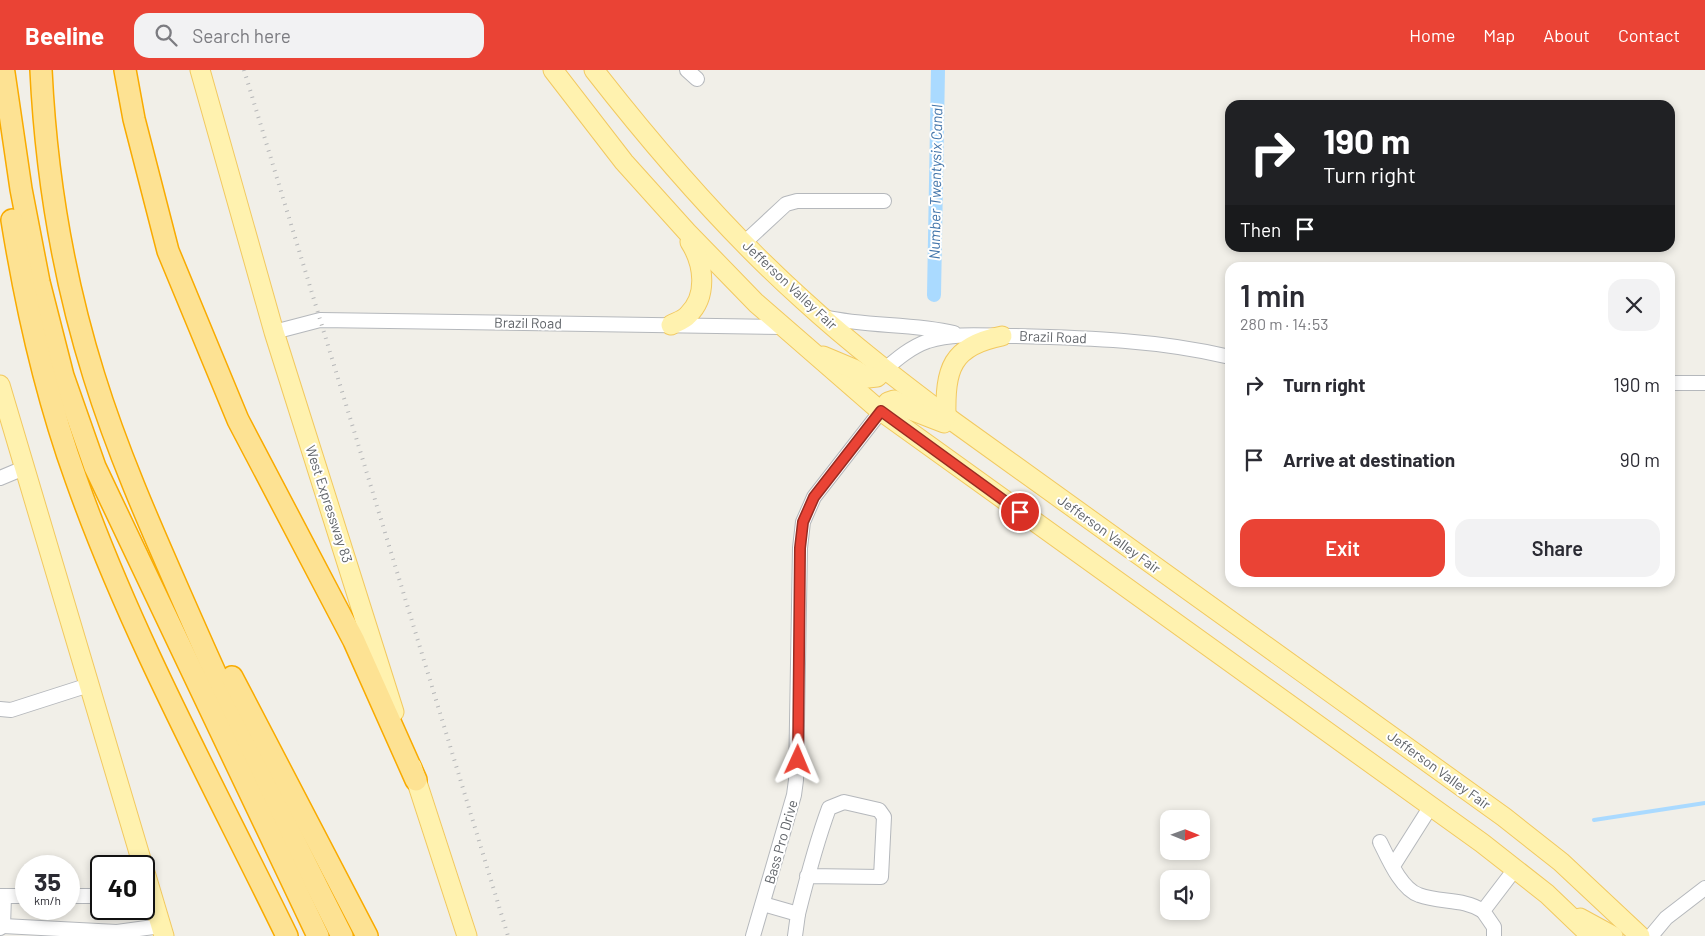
<!DOCTYPE html>
<html lang="en">
<head>
<meta charset="utf-8">
<style>
  :root { --surface:#fff; --page:#f2f2f3; --text:#2b2b33; --muted:#7c7c81; --accent:#ea4335 }
  body { margin:0; font-family:Barlow,sans-serif; background:var(--page); color:var(--text); height:100vh; display:flex; flex-direction:column; font-size:19px; white-space:nowrap }
  * { box-sizing:border-box; margin:0 }
  p { font-size:16px; color:var(--muted) }
  .icon { flex:none; width:28px; height:28px; fill:none; stroke:currentColor; stroke-width:2; stroke-linecap:round; stroke-linejoin:round }
  .map { position:relative; flex:1; overflow:hidden }
  .sheet { position:absolute; left:1225px; top:192px; width:450px; height:325px; display:flex; flex-direction:column; background:var(--surface); border-radius:15px; box-shadow:0 2px 8px #0003 }
  .sheet>* { flex:none }
  .hud { position:absolute; left:1225px; top:30px; width:450px; height:152px; border-radius:15px; box-shadow:0 2px 8px #0003; background:#202124; color:#fff; overflow:hidden }
  .needle { width:32px; rotate:91deg }
  .controls { position:absolute; left:1160px; top:740px; display:grid; gap:10px }
  .controls a { display:grid; place-items:center; width:50px; height:50px; border-radius:10px; background:var(--surface); box-shadow:0 2px 8px #0003; font-size:25px }
  .speed { position:absolute; left:15px; top:785px; display:flex; gap:10px; font-size:25px; font-weight:700; text-align:center }
  .speed>* { display:grid; place-content:center; width:65px; height:65px; border-radius:50%; background:var(--surface); box-shadow:0 2px 8px #0003; line-height:1 }
  .speed small { font-size:12px; font-weight:400 }
  .speed .limit { border:2px solid #111; border-radius:8px; background:#fff; color:#111 }
  .pin { position:absolute; display:grid; place-items:center; width:42px; height:42px; color:#fff; margin:-21px; border:2px solid #fff; border-radius:50%; box-shadow:0 1px 5px #0007 }
  .me { position:absolute; width:55px; margin:-28px; rotate:1deg; stroke-linejoin:round; filter:drop-shadow(0 0 4px #0008) }
  .turn { display:flex; align-items:center; gap:18px; height:105px; padding:0 15px; font-size:22px }
  .turn .icon { width:65px; height:65px; stroke-width:2.5 }
  .turn b { display:block; font-size:35px; line-height:42px }
  .then { display:flex; align-items:center; height:48px; padding:0 15px; background:#0003; gap:10px; font-size:19px }
  .round { display:grid; place-items:center; flex:none; width:52px; height:52px; border-radius:15px; background:var(--page) }
  .headline { display:flex; align-items:center; justify-content:space-between; height:85px; padding:0 15px }
  h1 { font-size:30px; font-weight:600; line-height:38px }
  .primary-button { display:flex; gap:10px; margin-top:auto; padding:10px 15px }
  .primary-button a { flex:1; height:58px; border-radius:15px; background:var(--accent); color:#fff; font-size:20px; font-weight:600; line-height:58px; text-align:center }
  .primary-button a+a { background:var(--page); color:var(--text) }
  ul { padding:0; list-style:none }
  li { display:flex; align-items:center; gap:15px; height:75px; padding:0 15px }
  li div { flex:1 }
  li b { display:block; font-size:19px }
  li em { font-style:normal }
  header { display:flex; align-items:center; gap:30px; box-sizing:border-box; height:70px; padding:0 25px; background:var(--accent); color:#fff }
  header strong { font-size:24px }
  nav { display:flex; gap:28px; margin-inline-start:auto; font-size:18px }
  .search { width:350px; height:45px; background:var(--page); display:flex; align-items:center; gap:12px; box-sizing:border-box; padding:0 18px; border-radius:15px; color:var(--muted); font-size:19px }
  .map>svg:first-child { display:block }
</style>
</head>
<body>
<header>
<strong>Beeline</strong>
<div class="search"><svg class="icon" aria-label="search" viewBox="0 0 24 24"><circle cx="10" cy="10" r="6"/><path d="M15 15l6 6"/></svg>Search here</div>
<nav><a>Home</a><a>Map</a><a>About</a><a>Contact</a></nav>
</header>
<div class="map">
<svg width="1705" height="866" viewBox="0 0 1705 866">
  <rect width="100%" height="100%" fill="#f1efe8"/>
  <g fill="none" stroke-linecap="round" stroke-linejoin="round">
    <path stroke="#aadaff" stroke-width="4" d="M1594,750L1705,733"/>
    <path stroke="#aadaff" stroke-width="14" d="M934,225L938,0"/>
    <g stroke="#b5b8bc" stroke-width="16">
      <g id="minor">
        <path d="M687,0L697,9"/>
        <path d="M744,173L786,134L797,131H884"/>
        <path d="M824,247C867,257 911,253 954,263"/>
        <path d="M274,262L320,250L783,257"/>
        <path d="M884,300C898,288 911,277 928,271C956,262 987,266 1015,266C1088,268 1159,270 1230,287"/>
        <path d="M1670,313H1705"/>
        <path d="M0,408L24,398"/>
        <path d="M0,639L11,640L89,615"/>
        <path d="M1380,772C1388,788 1401,819 1419,825C1441,833 1463,828 1483,841"/>
        <path d="M1393,796L1431,736"/>
        <path d="M0,826H26"/>
        <path d="M69,826H101"/>
        <path d="M763,834L798,844L795,866"/>
        <path d="M798,844C807,808 816,773 829,738L844,732L879,740L884,747L881,807L807,806"/>
        <path d="M3,856L117,862L161,856"/>
        <path d="M0,858L3,856L4,826"/>
        <path d="M753,866L794,725L796,710L800,478L803,452L814,427L881,341"/>
        <path d="M1494,866V857L1483,841L1515,799"/>
        <path d="M1651,866L1666,848L1705,818"/>
      </g>
    </g>
    <g stroke="#f2c960" stroke-width="21">
      <g id="major">
        <path d="M200,0L274,262L394,642"/>
        <path d="M553,0L624,92L687,162L756,233L878,339L1482,773L1547,824L1591,866"/>
        <path d="M594,0C658,82 726,161 803,230C851,274 902,313 954,352L1504,747L1561,792L1640,866"/>
        <path d="M671,255C676,252 684,250 688,245C708,226 704,194 690,172"/>
        <path d="M823,286L854,299L868,308L877,307L884,300"/>
        <path d="M0,315L143,796"/>
        <path d="M881,341L888,332L894,330L913,341L944,353"/>
        <path d="M946,347C945,299 951,276 1002,266"/>
        <path d="M412,697L467,866"/>
        <path d="M144,799L164,866"/>
        <path d="M1580,848L1613,866"/>
      </g>
    </g>
    <g stroke="#f9ab00" stroke-width="24">
      <g id="highway">
        <path d="M41,0C46,104 63,207 94,306C120,390 157,471 192,551C239,658 289,762 342,866"/>
        <path d="M125,0L134,49L168,181L238,350L354,571L416,710"/>
        <path d="M4,3L21,119L39,212L63,306L95,397L318,866"/>
        <path d="M12,150C26,237 46,326 76,409C132,567 214,716 287,866"/>
        <path d="M232,607L367,866"/>
      </g>
    </g>
    <use href="#minor" stroke="#fff" stroke-width="14"/>
    <use href="#major" stroke="#fff2af" stroke-width="19"/>
    <use href="#highway" stroke="#fde293" stroke-width="21"/>
    <path stroke="#b6b7b8" stroke-width="4" stroke-dasharray="1 6" stroke-linecap="butt" d="M244,0L508,866"/>
  </g>
  <g fill="none" stroke-linecap="round" stroke-linejoin="round">
    <g stroke="#982c22" stroke-width="12">
      <path id="route" d="M798,690L800,478L803,452L814,427L881,341L1020,442"/>
    </g>
    <use href="#route" stroke="#ea4335" stroke-width="9"/>
  </g>
  <g text-anchor="middle" stroke-width="4" stroke-linejoin="round" paint-order="stroke">
    <g font-size="14" fill="#5f6368" stroke="#fff">
      <text transform="translate(790 215) rotate(43)" y="5">Jefferson Valley Fair</text>
      <text transform="translate(528 253) rotate(1)" y="5">Brazil Road</text>
      <text transform="translate(1053 267) rotate(2)" y="5">Brazil Road</text>
      <text transform="translate(329 434) rotate(72)" y="5">West Expressway 83</text>
      <text transform="translate(1109 464) rotate(36)" y="5">Jefferson Valley Fair</text>
      <text transform="translate(1439 700) rotate(36)" y="5">Jefferson Valley Fair</text>
      <text transform="translate(781 772) rotate(-74)" y="5">Bass Pro Drive</text>
    </g>
    <g font-size="15" font-style="italic" fill="#4174aa" stroke="#fff">
      <text transform="translate(936 112) rotate(-89)" y="5">Number Twentysix Canal</text>
    </g>
  </g>
</svg>
<div class="controls">
<a><svg class="needle" viewBox="-14 -14 28 28"><path d="M0-13l5 13h-10z" fill="#e53935"/><path d="M0 13l5-13h-10z" fill="#7c7c81"/></svg></a>
<a><svg class="icon" aria-label="sound" viewBox="0 0 24 24"><path d="M4 9h4l5-4v14l-5-4H4zM17 9q2 3 0 6"/></svg></a>
</div>
<div class="speed"><div>35<small>km/h</small></div><div class="limit">40</div></div>
<div class="pin" style="left:1020px;top:442px;background:#d93025"><svg class="icon" aria-label="arrive" viewBox="0 0 24 24"><path d="M6 21V4h12l-3 4 3 4H6"/></svg></div>
<svg class="me" style="left:798px;top:690px" viewBox="-20 -20 40 40"><path d="M0-17L14 15 0 8-14 15z" fill="#ea4335" stroke="#fff" stroke-width="4"/></svg>
<div class="hud">
<div class="turn"><svg class="icon" aria-label="right" viewBox="0 0 24 24"><path d="M7 20v-9h11M14 6l5 5-5 5"/></svg><div><b>190 m</b>Turn right</div></div>
<div class="then">Then<svg class="icon" aria-label="arrive" viewBox="0 0 24 24"><path d="M6 21V4h12l-3 4 3 4H6"/></svg></div>
</div>
<section class="sheet">
<div class="headline"><div><h1>1 min</h1><p>280 m · 14:53</p></div><a class="round"><svg class="icon" aria-label="close" viewBox="0 0 24 24"><path d="M6 6l12 12M18 6L6 18"/></svg></a></div>
<ul>
<li><svg class="icon" aria-label="right" viewBox="0 0 24 24"><path d="M7 20v-9h11M14 6l5 5-5 5"/></svg><div><b>Turn right</b></div><em>190 m</em></li>
<li><svg class="icon" aria-label="arrive" viewBox="0 0 24 24"><path d="M6 21V4h12l-3 4 3 4H6"/></svg><div><b>Arrive at destination</b></div><em>90 m</em></li>
</ul>
<div class="primary-button"><a>Exit</a><a>Share</a></div>
</section>
</div>
</body>
</html>
